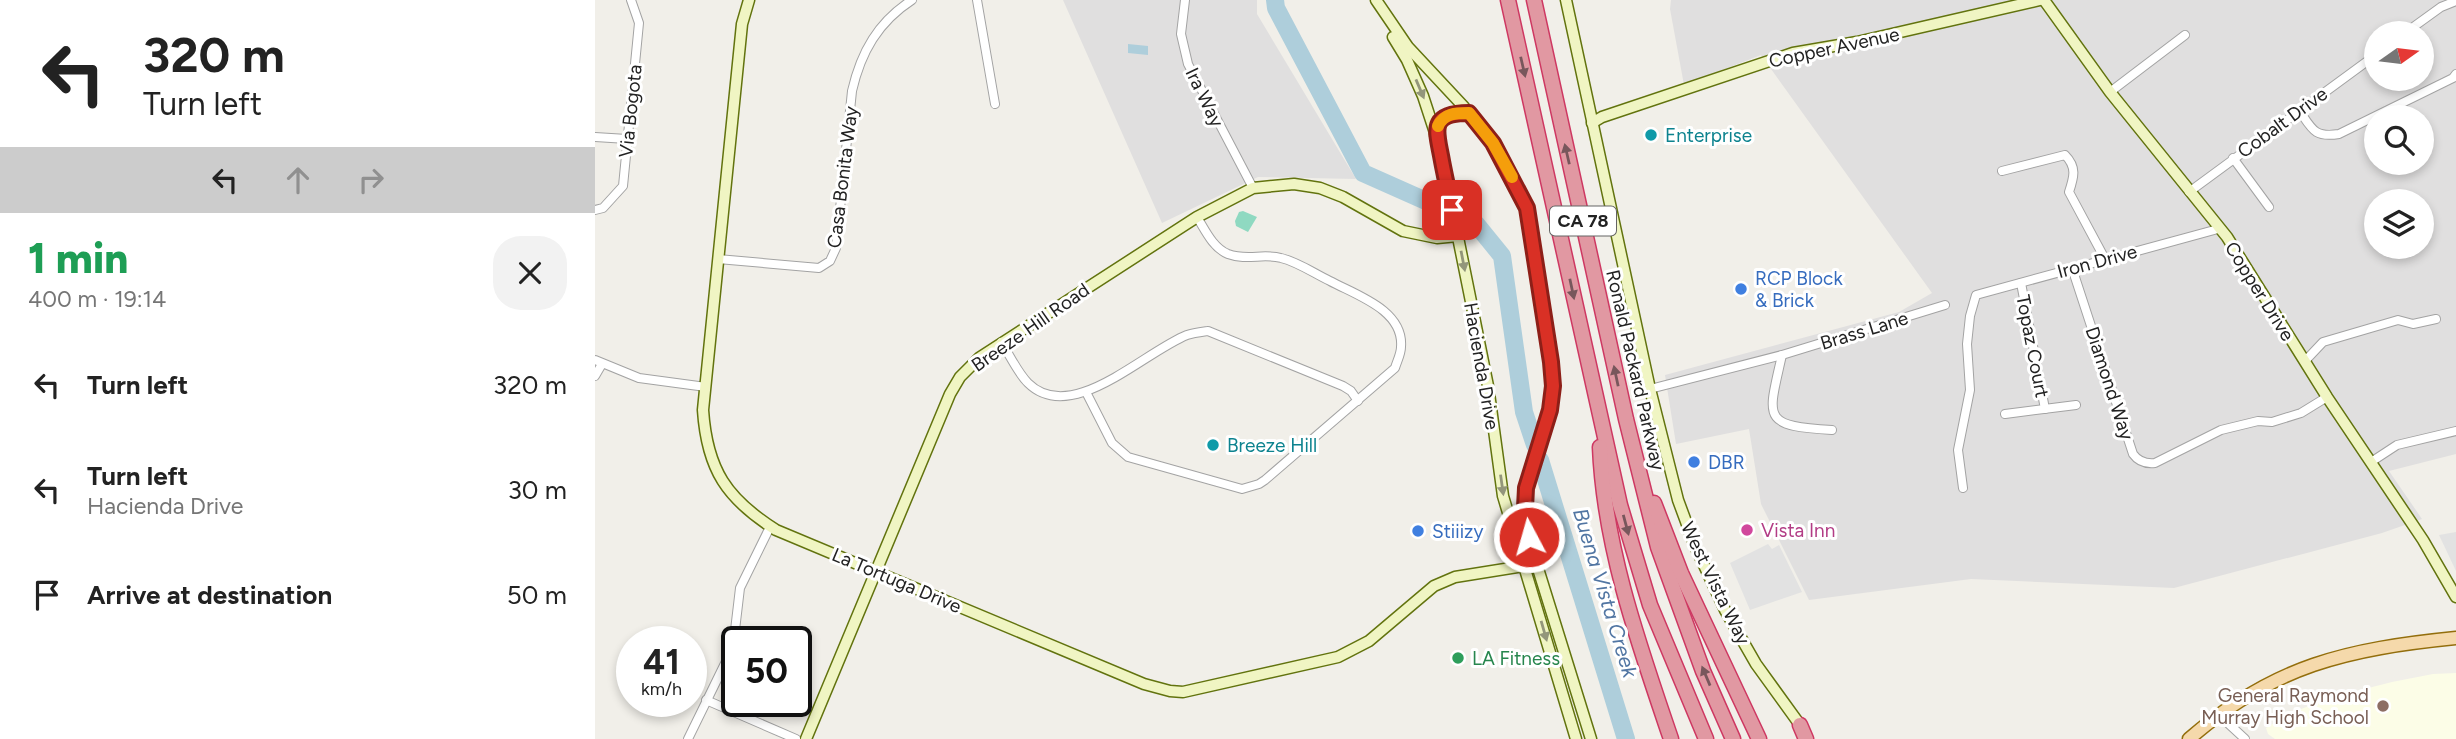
<!DOCTYPE html>
<html lang="en">
<head>
<meta charset="utf-8">
<style>
  :root { --surface:#fff; --page:#f2f2f2; --text:#222; --muted:#767676 }
  body { margin:0; font-family:Figtree,sans-serif; background:var(--page); color:var(--text); height:100vh; display:flex; flex-direction:column; font-size:26px; white-space:nowrap }
  * { box-sizing:border-box; margin:0 }
  p { font-size:23px; color:var(--muted) }
  .icon { flex:none; width:38px; height:38px; fill:none; stroke:currentColor; stroke-width:2; stroke-linecap:round; stroke-linejoin:round }
  .map { position:relative; flex:1; overflow:hidden }
  .details { display:flex; flex-direction:column; background:var(--surface); width:595px }
  .details>* { flex:none }
  .hud { background:#fff; color:var(--text); overflow:hidden }
  .needle { width:46px; rotate:76deg }
  .tools { position:absolute; left:1769px; top:21px; display:grid; gap:14px }
  .tools a { display:grid; place-items:center; width:70px; height:70px; border-radius:50%; background:var(--surface); box-shadow:0 4px 10px #0003; font-size:35px }
  .speed { position:absolute; left:21px; top:626px; display:flex; gap:14px; font-size:35px; font-weight:700; text-align:center }
  .speed>* { display:grid; place-content:center; width:91px; height:91px; border-radius:50%; background:var(--surface); box-shadow:0 4px 10px #0003; line-height:1 }
  .speed small { font-size:18px; font-weight:400 }
  .speed .limit { border:4px solid #111; border-radius:10px; background:#fff; color:#111 }
  .pin { position:absolute; display:grid; place-items:center; width:60px; height:60px; color:#fff; margin:-30px; border-radius:14px; box-shadow:0 4px 10px #0006 }
  .me { position:absolute; width:77px; margin:-38px; rotate:354deg; stroke-linejoin:round; filter:drop-shadow(0 0 5px #0008) }
  .turn { display:flex; align-items:center; gap:24px; height:147px; padding:0 28px; font-size:32px }
  .turn .icon { width:91px; height:91px; stroke-width:2.5 }
  .turn b { display:block; font-size:49px; line-height:60px }
  .lanes { display:flex; align-items:center; height:66px; padding:0 28px; background:#0003; justify-content:center; gap:35px; direction:ltr }
  .lanes .off { opacity:.35 }
  .round { display:grid; place-items:center; flex:none; width:74px; height:74px; border-radius:28px; background:var(--page) }
  .head { display:flex; align-items:center; justify-content:space-between; height:119px; padding:0 28px }
  h1 { font-size:42px; font-weight:800; line-height:52px; color:#1e9e55 }
  ul { padding:0; list-style:none }
  li { display:flex; align-items:center; gap:21px; height:105px; padding:0 28px }
  li div { flex:1 }
  li b { display:block; font-size:26px }
  li em { font-style:normal }
  main { display:flex; flex:1; min-height:0 }
  .map>svg:first-child { display:block }
</style>
</head>
<body>
<main>
<section class="details">
<div class="hud">
<div class="turn"><svg class="icon" aria-label="left" viewBox="0 0 24 24"><path d="M17 20v-9H6M10 6l-5 5 5 5"/></svg><div><b>320 m</b>Turn left</div></div>
<div class="lanes"><svg class="icon" aria-label="left" viewBox="0 0 24 24"><path d="M17 20v-9H6M10 6l-5 5 5 5"/></svg><svg class="icon off" aria-label="ahead" viewBox="0 0 24 24"><path d="M12 20V5M6 11l6-6 6 6"/></svg><svg class="icon off" aria-label="right" viewBox="0 0 24 24"><path d="M7 20v-9h11M14 6l5 5-5 5"/></svg></div>
</div>
<div class="head"><div><h1>1 min</h1><p>400 m · 19:14</p></div><a class="round"><svg class="icon" aria-label="close" viewBox="0 0 24 24"><path d="M6 6l12 12M18 6L6 18"/></svg></a></div>
<ul>
<li><svg class="icon" aria-label="left" viewBox="0 0 24 24"><path d="M17 20v-9H6M10 6l-5 5 5 5"/></svg><div><b>Turn left</b></div><em>320 m</em></li>
<li><svg class="icon" aria-label="left" viewBox="0 0 24 24"><path d="M17 20v-9H6M10 6l-5 5 5 5"/></svg><div><b>Turn left</b><p>Hacienda Drive</p></div><em>30 m</em></li>
<li><svg class="icon" aria-label="arrive" viewBox="0 0 24 24"><path d="M6 21V4h12l-3 4 3 4H6"/></svg><div><b>Arrive at destination</b></div><em>50 m</em></li>
</ul>
</section>
<div class="map">
<svg width="1861" height="739" viewBox="0 0 1861 739">
  <rect width="100%" height="100%" fill="#f1efe9"/>
  <g fill="#e0dfdf" fill-rule="evenodd">
    <path d="M468,0H662V14L761,179L663,177L567,223Z"/>
    <path d="M1076,0H1861V454L1794,471L1827,519L1787,533L1579,588L1376,579L1214,600L1166,504L1154,429L1081,444L1070,375L1304,312L1337,293L1166,55L1089,85L1075,9ZM1782,33H1827V79H1782ZM1782,117H1827V163H1782ZM1782,201H1827V247H1782Z"/>
  </g>
  <path fill="#fcfde7" d="M1861,673V739H1680L1673,734L1671,728L1696,713L1734,698L1797,682L1838,674Z"/>
  <path fill="#8fd9c1" d="M648,211L662,217L653,232L641,226L640,221L644,212Z"/>
  <g fill="#e2e2e2">
    <path d="M1861,532V571L1844,535Z"/>
    <path d="M1173,544L1177,549L1184,545L1207,592L1155,610L1135,563Z"/>
  </g>
  <path fill="#aecedb" d="M533,44L553,46V55L533,53Z"/>
  <g fill="none" stroke-linecap="round" stroke-linejoin="round">
    <g stroke="#aecedb" stroke-width="18">
      <path d="M680,0L681,8L768,173L849,209"/>
      <path d="M867,217L881,224L907,256L929,412L940,445"/>
      <path d="M945,460L1031,739"/>
    </g>
    <g stroke="#a3a3a3" stroke-width="10">
      <g id="street">
        <path d="M382,0L400,104"/>
        <path d="M590,0L586,34L593,64L658,188"/>
        <path d="M1810,33L1846,7L1861,1"/>
        <path d="M1515,92L1590,35"/>
        <path d="M1704,110C1717,129 1719,138 1744,134L1858,78L1861,74"/>
        <path d="M0,137L32,139"/>
        <path d="M1638,158L1674,207"/>
        <path d="M1407,171L1470,155C1482,167 1479,177 1474,192L1510,259"/>
        <path d="M1594,192L1782,54"/>
        <path d="M0,210L8,208L28,186L44,23L36,0"/>
        <path d="M123,259L224,268L235,261L241,248L257,91C266,52 283,22 317,0"/>
        <path d="M1477,268L1538,454C1543,461 1551,464 1560,463L1626,430L1663,421L1677,422L1706,413L1732,397"/>
        <path d="M1426,283L1450,409"/>
        <path d="M406,342C415,355 422,372 433,383C476,426 549,352 592,335C598,333 606,332 613,331L748,386L756,391L763,401"/>
        <path d="M1187,355C1173,418 1165,426 1237,430"/>
        <path d="M0,360L44,378L111,387"/>
        <path d="M1710,361L1728,342L1803,320L1818,324L1841,319"/>
        <path d="M0,376L7,364"/>
        <path d="M1055,389L1187,355L1350,305"/>
        <path d="M491,392L517,443L533,457L647,489L664,484L670,480L800,368C802,361 806,354 806,347C809,310 761,295 735,281C720,274 703,262 686,258C668,253 652,261 633,254C618,248 610,230 602,217"/>
        <path d="M1410,414L1481,405"/>
        <path d="M1776,462L1802,445L1861,431"/>
        <path d="M1368,488L1363,450L1375,390L1372,344L1375,316L1381,295L1623,229"/>
        <path d="M111,700L201,739"/>
        <path d="M1623,714L1650,739"/>
        <path d="M93,739L138,647L145,588L175,527"/>
      </g>
    </g>
    <g stroke="#62730e" stroke-width="13">
      <g id="secondary">
        <path d="M154,0L147,24L108,410C112,470 132,499 181,530L549,684L575,691L588,692L743,657L774,641L839,586L860,577L941,564"/>
        <path d="M781,0L813,47L869,107L898,143L914,171L932,208L956,362L958,386L955,410L931,488L930,508L936,546L996,739"/>
        <path d="M971,0L1055,389L1083,500L1100,546L1130,610L1161,664L1208,729"/>
        <path d="M1449,0L1515,92L1632,237L1732,397L1828,540L1861,597"/>
        <path d="M798,37L812,60L828,96L845,148L893,386L908,496L981,739"/>
        <path d="M997,123L1007,117L1198,53L1262,42L1445,0"/>
        <path d="M840,135L849,117L864,113H874"/>
        <path d="M211,739L355,394L365,377L384,358L602,217L658,188L699,184L725,188L748,197L808,231L842,238L863,236"/>
      </g>
    </g>
    <g stroke="#936e0c" stroke-width="15">
      <path id="primary" d="M1594,739C1679,665 1752,649 1861,638"/>
    </g>
    <g stroke="#ce3862" stroke-width="17">
      <g id="highway">
        <path d="M913,0L1025,505L1055,605L1111,739"/>
        <path d="M939,0L1031,419L1063,547L1108,671L1138,739"/>
        <path d="M1005,447C1009,547 1044,645 1076,739"/>
        <path d="M1059,503L1086,573L1164,739"/>
        <path d="M1205,725L1211,739"/>
      </g>
    </g>
    <use href="#street" stroke="#fff" stroke-width="8"/>
    <use href="#secondary" stroke="#f0f5c3" stroke-width="10"/>
    <use href="#primary" stroke="#f5d9ab" stroke-width="12"/>
    <use href="#highway" stroke="#e198a2" stroke-width="14"/>
  </g>
  <defs><path id="oneway-solid" d="M-6-.8H1V-3.2L6.5 0L1 3.2V.8H-6Z" transform="scale(1.75)"/></defs>
  <g fill="#78575c">
    <use href="#oneway-solid" transform="translate(928 67) rotate(77)"/>
    <use href="#oneway-solid" transform="translate(972 154) rotate(-103)"/>
    <use href="#oneway-solid" transform="translate(977 289) rotate(78)"/>
    <use href="#oneway-solid" transform="translate(1021 376) rotate(-102)"/>
    <use href="#oneway-solid" transform="translate(1031 525) rotate(75)"/>
    <use href="#oneway-solid" transform="translate(1111 676) rotate(-113)"/>
  </g>
  <g fill="#93967b">
    <use href="#oneway-solid" transform="translate(825 89) rotate(67)"/>
    <use href="#oneway-solid" transform="translate(868 261) rotate(79)"/>
    <use href="#oneway-solid" transform="translate(907 485) rotate(82)"/>
    <use href="#oneway-solid" transform="translate(949 631) rotate(74)"/>
  </g>
  <g fill="none" stroke-linecap="round" stroke-linejoin="round">
    <g stroke="#8d1f18" stroke-width="18">
      <path id="route" d="M857,210C854,194 850,177 847,161C842,132 832,113 874,113L898,143L932,208L956,362L958,386L955,410L931,488L930,508L934,537"/>
    </g>
    <use href="#route" stroke="#d93025" stroke-width="12"/>
    <path stroke="#f59e0b" stroke-width="12" d="M843,126C849,113 861,113 874,113L898,143L917,177"/>
  </g>
  <g fill="#0f9aa8" stroke="#fff" stroke-width="2.5">
    <circle cx="1056" cy="135" r="7"/>
    <circle cx="618" cy="445" r="7"/>
  </g>
  <g fill="#3f7fe0" stroke="#fff" stroke-width="2.5">
    <circle cx="1146" cy="289" r="7"/>
    <circle cx="1099" cy="462" r="7"/>
    <circle cx="823" cy="531" r="7"/>
  </g>
  <circle fill="#d1479c" stroke="#fff" stroke-width="2.5" cx="1152" cy="530" r="7"/>
  <circle fill="#2e9e5b" stroke="#fff" stroke-width="2.5" cx="863" cy="658" r="7"/>
  <circle fill="#8d6e63" stroke="#fff" stroke-width="2.5" cx="1788" cy="706" r="7"/>
  <g text-anchor="middle" stroke-width="6" stroke-linejoin="round" paint-order="stroke">
    <rect fill="#fff" stroke="#646464" stroke-width="2" x="955" y="206.5" width="66" height="29" rx="5"/>
    <g font-size="18" font-weight="bold" fill="#222">
      <text x="988" y="227">CA 78</text>
    </g>
    <g font-size="19" fill="#222" stroke="#fff">
      <text transform="translate(1239 47) rotate(-12)" y="7">Copper Avenue</text>
      <text transform="translate(610 97) rotate(64)" y="7">Ira Way</text>
      <text transform="translate(35 111) rotate(-84)" y="7">Via Bogota</text>
      <text transform="translate(1687 122) rotate(-36)" y="7">Cobalt Drive</text>
      <text transform="translate(247 177) rotate(-83)" y="7">Casa Bonita Way</text>
      <text transform="translate(1502 261) rotate(-15)" y="7">Iron Drive</text>
      <text transform="translate(1665 291) rotate(58)" y="7">Copper Drive</text>
      <text transform="translate(435 327) rotate(-35)" y="7">Breeze Hill Road</text>
      <text transform="translate(1269 330) rotate(-17)" y="7">Brass Lane</text>
      <text transform="translate(1438 346) rotate(79)" y="7">Topaz Court</text>
      <text transform="translate(887 366) rotate(80)" y="7">Hacienda Drive</text>
      <text transform="translate(1041 370) rotate(77)" y="7">Ronald Packard Parkway</text>
      <text transform="translate(1515 383) rotate(72)" y="7">Diamond Way</text>
      <text transform="translate(302 580) rotate(23)" y="7">La Tortuga Drive</text>
      <text transform="translate(1121 583) rotate(64)" y="7">West Vista Way</text>
    </g>
    <g font-size="19" fill="#0d838f" stroke="#fff" text-anchor="start">
      <text x="1070" y="142">Enterprise</text>
      <text x="632" y="452">Breeze Hill</text>
    </g>
    <g font-size="19" fill="#366cbe" stroke="#fff" text-anchor="start">
      <text x="1160" y="285">RCP Block<tspan x="1160" dy="22">&amp; Brick</tspan></text>
      <text x="1113" y="469">DBR</text>
      <text x="837" y="538">Stiiizy</text>
    </g>
    <g font-size="19" fill="#b23c85" stroke="#fff" text-anchor="start">
      <text x="1166" y="537">Vista Inn</text>
    </g>
    <g font-size="19" fill="#27864d" stroke="#fff" text-anchor="start">
      <text x="877" y="665">LA Fitness</text>
    </g>
    <g font-size="19" fill="#785e54" stroke="#fff" text-anchor="end">
      <text x="1774" y="702">General Raymond<tspan x="1774" dy="22">Murray High School</tspan></text>
    </g>
    <g font-size="21" font-style="italic" fill="#5276a3" stroke="#fff">
      <text transform="translate(1010 593) rotate(73)" y="7">Buena Vista Creek</text>
    </g>
  </g>
</svg>
<div class="tools">
<a><svg class="needle" viewBox="-14 -14 28 28"><path d="M0-13l5 13h-10z" fill="#e53935"/><path d="M0 13l5-13h-10z" fill="#767676"/></svg></a>
<a><svg class="icon" aria-label="search" viewBox="0 0 24 24"><circle cx="10" cy="10" r="6"/><path d="M15 15l6 6"/></svg></a>
<a><svg class="icon" aria-label="layers" viewBox="0 0 24 24"><path d="M12 4l9 5-9 5-9-5zM3 14l9 5 9-5"/></svg></a>
</div>
<div class="speed"><div>41<small>km/h</small></div><div class="limit">50</div></div>
<div class="pin" style="left:857px;top:210px;background:#d93025"><svg class="icon" aria-label="arrive" viewBox="0 0 24 24"><path d="M6 21V4h12l-3 4 3 4H6"/></svg></div>
<svg class="me" style="left:934px;top:537px" viewBox="-20 -20 40 40"><circle r="17" fill="#d93025" stroke="#fff" stroke-width="3"/><path d="M0-11L8 9 0 5-8 9z" fill="#fff"/></svg>
</div>
</main>
</body>
</html>
